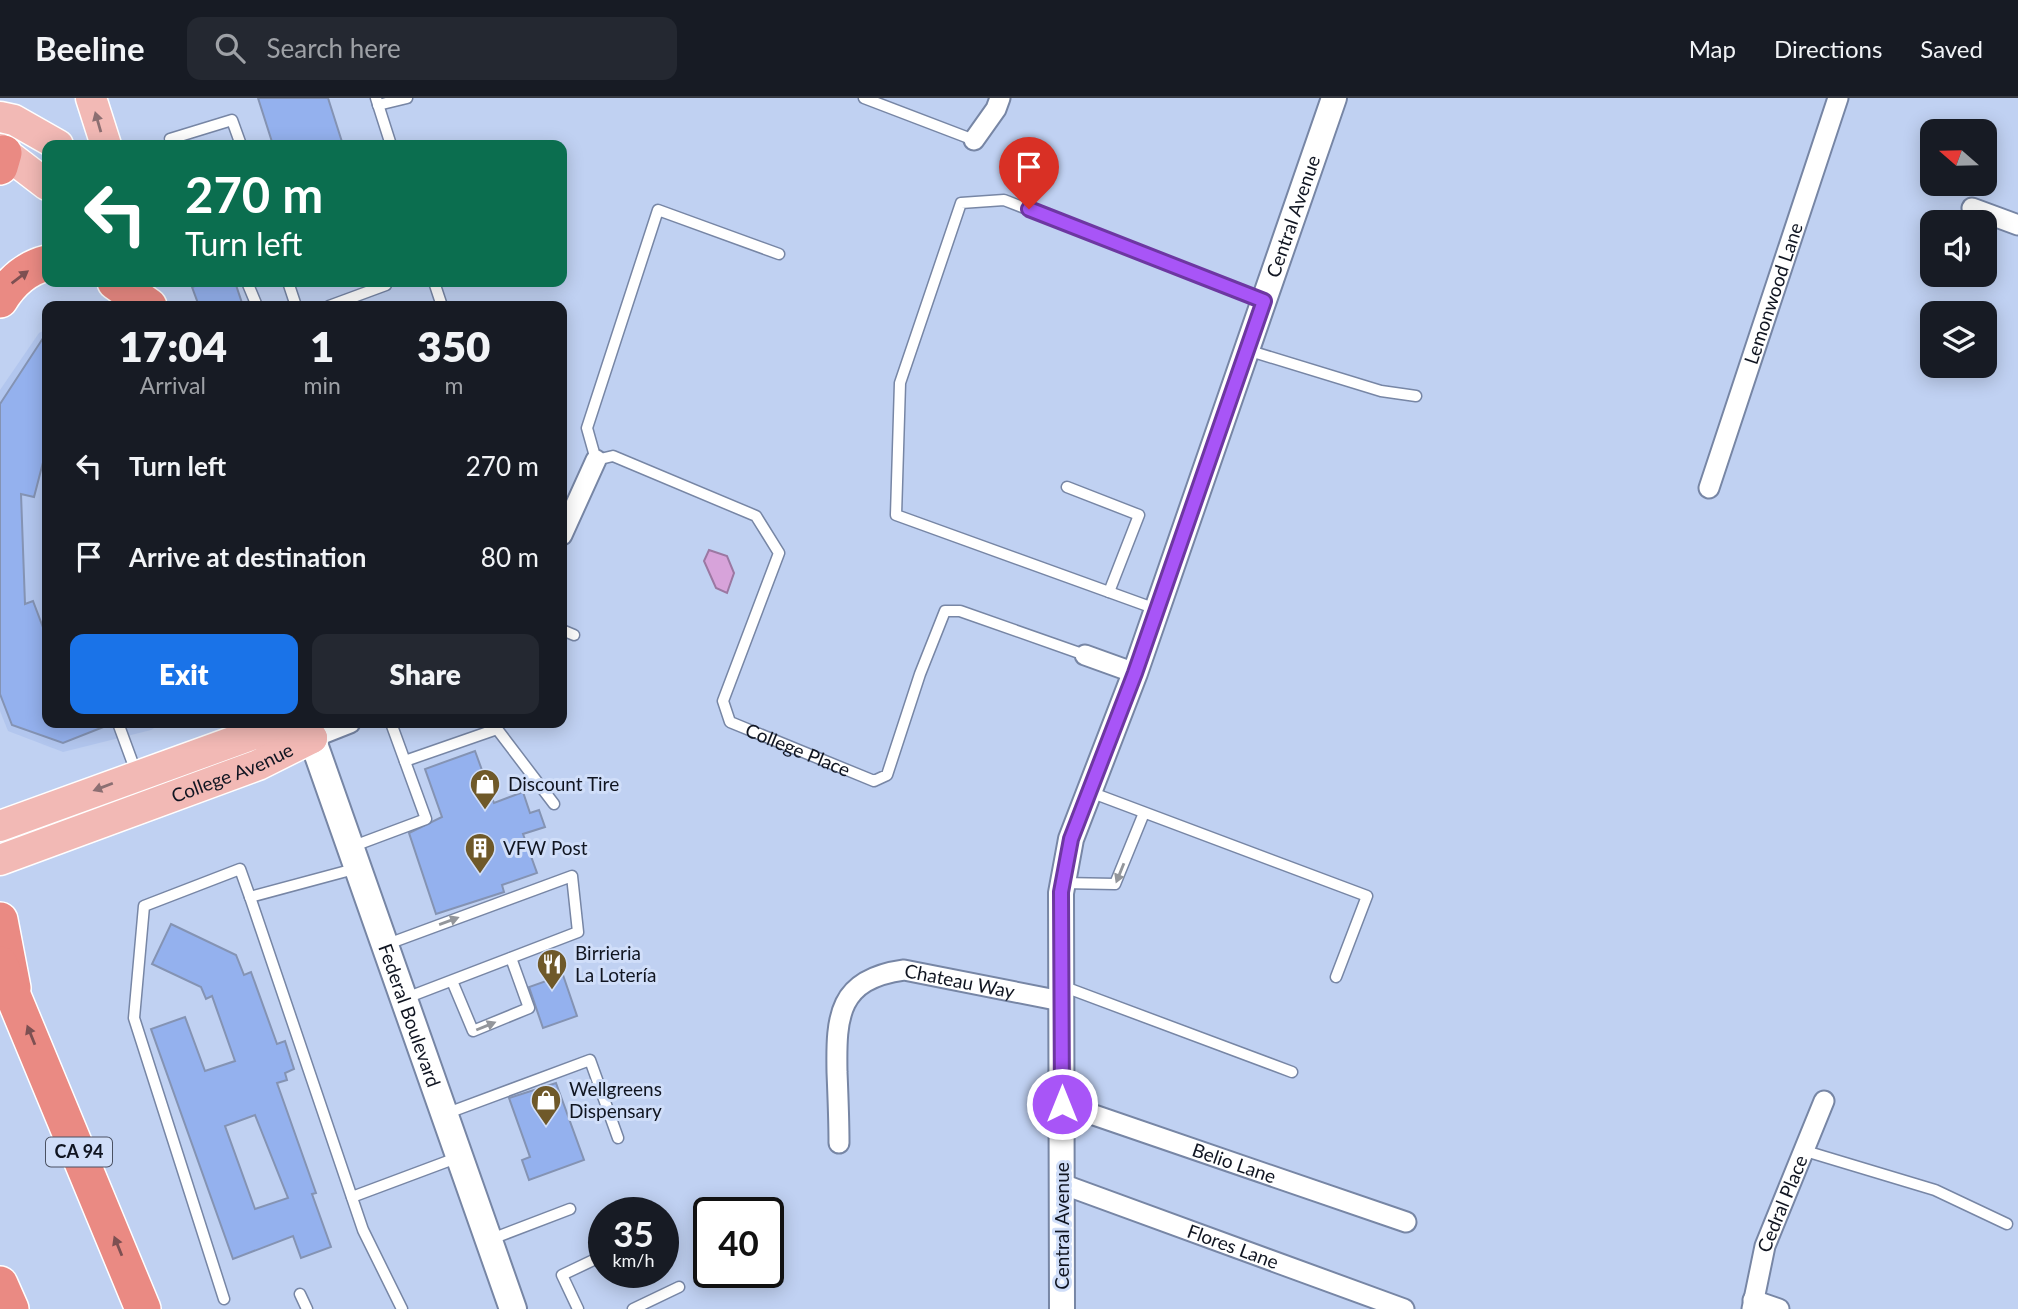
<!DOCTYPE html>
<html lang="en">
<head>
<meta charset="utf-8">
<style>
  :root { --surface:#171b24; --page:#242831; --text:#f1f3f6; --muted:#9ea1a6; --line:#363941; --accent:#1a73e8 }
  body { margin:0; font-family:Lato,sans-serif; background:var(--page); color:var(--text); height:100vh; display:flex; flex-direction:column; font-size:26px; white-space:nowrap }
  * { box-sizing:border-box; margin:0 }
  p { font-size:23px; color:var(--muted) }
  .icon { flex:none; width:38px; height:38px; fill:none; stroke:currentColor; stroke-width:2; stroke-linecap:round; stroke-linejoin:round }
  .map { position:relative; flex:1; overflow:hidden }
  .panel { position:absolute; left:42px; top:203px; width:525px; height:427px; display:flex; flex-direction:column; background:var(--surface); border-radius:14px; box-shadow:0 4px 18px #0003 }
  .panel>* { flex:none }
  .hud { position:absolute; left:42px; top:42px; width:525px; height:147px; border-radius:14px; box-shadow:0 4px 18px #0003; background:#0b6e4f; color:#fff; overflow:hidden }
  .needle { width:46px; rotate:290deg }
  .fabs { position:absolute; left:1920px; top:21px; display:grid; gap:14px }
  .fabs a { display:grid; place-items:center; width:77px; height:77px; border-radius:14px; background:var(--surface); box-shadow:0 4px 18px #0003; font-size:35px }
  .speed { position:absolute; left:588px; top:1099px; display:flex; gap:14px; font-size:35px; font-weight:700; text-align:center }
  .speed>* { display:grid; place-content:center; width:91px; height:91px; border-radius:50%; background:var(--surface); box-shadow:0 4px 18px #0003; line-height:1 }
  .speed small { font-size:18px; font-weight:400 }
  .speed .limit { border:4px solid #111; border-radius:10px; background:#fff; color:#111 }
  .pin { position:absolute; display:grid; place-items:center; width:60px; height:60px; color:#fff; margin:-72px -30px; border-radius:50% 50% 50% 0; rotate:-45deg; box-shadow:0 0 7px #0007 }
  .pin .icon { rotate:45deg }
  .me { position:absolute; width:77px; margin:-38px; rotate:0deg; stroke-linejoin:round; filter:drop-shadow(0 0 5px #0008) }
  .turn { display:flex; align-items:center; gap:24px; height:147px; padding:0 28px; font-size:32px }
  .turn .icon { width:91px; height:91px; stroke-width:2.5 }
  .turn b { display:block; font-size:49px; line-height:60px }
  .eta { display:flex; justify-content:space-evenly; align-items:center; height:119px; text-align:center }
  .eta b { font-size:42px; font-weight:800; line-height:49px }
  .primary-button { display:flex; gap:14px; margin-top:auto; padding:14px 28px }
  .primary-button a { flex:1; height:80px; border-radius:14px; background:var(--accent); color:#fff; font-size:28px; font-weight:800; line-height:80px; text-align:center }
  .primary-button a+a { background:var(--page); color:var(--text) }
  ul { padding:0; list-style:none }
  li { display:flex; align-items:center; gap:21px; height:91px; padding:0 28px }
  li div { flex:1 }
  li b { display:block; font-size:26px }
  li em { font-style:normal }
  header { display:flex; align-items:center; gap:42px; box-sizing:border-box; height:98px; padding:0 35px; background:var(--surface); border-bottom:2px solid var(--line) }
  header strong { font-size:33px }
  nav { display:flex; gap:38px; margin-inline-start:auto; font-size:24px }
  .search { width:490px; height:63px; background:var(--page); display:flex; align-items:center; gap:18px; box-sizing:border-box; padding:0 24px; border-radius:14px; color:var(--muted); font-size:26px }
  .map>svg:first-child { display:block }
</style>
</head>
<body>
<header>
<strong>Beeline</strong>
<div class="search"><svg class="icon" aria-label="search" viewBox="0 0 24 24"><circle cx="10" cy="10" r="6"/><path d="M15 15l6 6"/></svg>Search here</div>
<nav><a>Map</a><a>Directions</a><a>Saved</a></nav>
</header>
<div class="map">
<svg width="2018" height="1211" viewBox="0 0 2018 1211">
  <rect width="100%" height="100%" fill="#c0d1f2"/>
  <path fill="#b2c6ee" d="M47,231V625H162L151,632L63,654L8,633L0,613V292L39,235Z"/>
  <path fill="#d7a3da" stroke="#9b78a2" stroke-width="2" d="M709,452L727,458L734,475L727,495L716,490L704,463Z"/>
  <g fill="#94b1ee" stroke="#8493b3" stroke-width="2" fill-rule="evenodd">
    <path d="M258,0H328L343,47H273Z"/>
    <path d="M206,184H235L243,208H199L192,189Z"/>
    <path d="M47,234V349L34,399L21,396L25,506L33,503L47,540V625L111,626L63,645L12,627L0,596V306Z"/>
    <path d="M475,653L494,705L523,694L530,715L539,712L545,729L523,736L537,775L502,787L504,794L436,816L409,735L442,719L425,671Z"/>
    <path d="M171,826L236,857L244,877L251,874L277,946L285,943L294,971L285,975L287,982L277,985L316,1095L312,1096L331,1149L301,1160L293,1138L233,1161L151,931L185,919L205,973L235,963L212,898L206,901L201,889L152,866ZM255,1017L288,1100L255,1111L225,1028Z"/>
    <path d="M563,877L577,918L543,930L529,889Z"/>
    <path d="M556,985L584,1062L529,1082L522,1062L530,1059L509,1000Z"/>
  </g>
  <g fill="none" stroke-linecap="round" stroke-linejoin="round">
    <g stroke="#7786a5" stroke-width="13">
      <g id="service">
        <path d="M376,0L391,47"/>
        <path d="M864,0L974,42"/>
        <path d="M378,7L407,0"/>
        <path d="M172,47L170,41L232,22L241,47"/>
        <path id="s1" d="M779,156L658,112L587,330L596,362L613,358L756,418L779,455L723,603L730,624L874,683L887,677L920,576L945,513H960L1085,557"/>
        <path d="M247,184L257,208"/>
        <path d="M288,184L296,208"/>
        <path d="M434,184L442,208"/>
        <path d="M329,208L386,187"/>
        <path d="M1247,252L1381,293L1416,298"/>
        <path d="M1067,389L1139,417L1109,494"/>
        <path d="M1156,511L896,417L900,285L961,105L1004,102L1263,203"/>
        <path d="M562,532L574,537"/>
        <path d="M118,625L136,674"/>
        <path d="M405,663L497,631L554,706"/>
        <path d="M1090,694L1367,798L1336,879"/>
        <path d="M351,749L426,721L391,625"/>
        <path d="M1063,785L1115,786L1144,715"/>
        <path d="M250,799L363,1132L402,1211"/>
        <path d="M385,847L572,778L578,834L406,900"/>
        <path d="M452,883L473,933L529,910L511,860"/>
        <path d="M1062,888L1292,974"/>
        <path d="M445,1016L590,962L618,1040"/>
        <path d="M1802,1052L1935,1092L2007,1126"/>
        <path d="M352,1099L459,1059"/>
        <path d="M489,1142L570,1111"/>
        <path d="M300,1196L307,1211"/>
        <path d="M224,1201L134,920L144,808L240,771L250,799L358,770"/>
        <path d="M578,1211L562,1177L604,1157"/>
        <path d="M633,1211L679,1189"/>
      </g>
    </g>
    <g stroke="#7786a5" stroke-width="23">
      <g id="minor">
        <path d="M974,42L996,11L1000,0"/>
        <path d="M1972,110L2018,127"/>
        <path id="s2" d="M1709,390L1838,0"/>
        <path d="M562,437L596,362"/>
        <path d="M1085,557L1135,575"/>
        <path d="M312,640L350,625"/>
        <path id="s3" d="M1062,1006L1406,1124"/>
        <path id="s4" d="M839,1045C839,1022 838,998 837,974C836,918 838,881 904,872L1061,903"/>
        <path id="s5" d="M1062,1086L1404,1211"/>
        <path d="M1753,1202L1779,1211"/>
        <path id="s6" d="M1752,1211L1765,1148L1824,1003"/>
      </g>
    </g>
    <g stroke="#7786a5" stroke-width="28">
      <g id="tertiary">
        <path id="s7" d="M1062,1211L1061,795L1071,741L1135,575L1334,0"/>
      </g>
    </g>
    <g stroke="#7786a5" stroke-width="30">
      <g id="secondary">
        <path id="s8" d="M312,640L513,1211"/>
      </g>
    </g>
    <g stroke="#fff" stroke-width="33">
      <g id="primary">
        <path d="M91,0L106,47"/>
        <path d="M0,19L14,22L58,47"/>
        <path d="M0,51L47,87"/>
        <path d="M0,728L254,636L312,640"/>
        <path id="s9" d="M0,762L258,667L312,640"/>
      </g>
    </g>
    <g stroke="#fff" stroke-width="38">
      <g id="motorway">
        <path d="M0,69L4,55"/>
        <path d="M115,184L149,208"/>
        <path d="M0,202C11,184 27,170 47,165"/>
        <path d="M0,822L13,890"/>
        <path d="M0,866L143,1211"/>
        <path d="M0,1186L11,1211"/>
      </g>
    </g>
    <use href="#service" stroke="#fff" stroke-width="10"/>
    <use href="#minor" stroke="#fff" stroke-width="19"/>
    <use href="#tertiary" stroke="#fff" stroke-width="24"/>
    <use href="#secondary" stroke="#fff" stroke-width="26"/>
    <use href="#primary" stroke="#f2b9b5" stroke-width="30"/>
    <use href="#motorway" stroke="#ea8a83" stroke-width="35"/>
  </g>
  <defs><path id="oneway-solid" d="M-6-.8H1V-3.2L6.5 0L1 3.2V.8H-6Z" transform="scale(1.75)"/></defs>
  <g fill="#8c6f72">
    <use href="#oneway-solid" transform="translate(98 24) rotate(-106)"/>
    <use href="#oneway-solid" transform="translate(103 689) rotate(159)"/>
  </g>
  <g fill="#7d5052">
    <use href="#oneway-solid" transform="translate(20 179) rotate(-37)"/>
    <use href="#oneway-solid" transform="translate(31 937) rotate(-112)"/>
    <use href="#oneway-solid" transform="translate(118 1148) rotate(-112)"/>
  </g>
  <g fill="#93969b">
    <use href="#oneway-solid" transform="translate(1120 775) rotate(112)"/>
    <use href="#oneway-solid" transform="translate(449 823) rotate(-20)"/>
    <use href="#oneway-solid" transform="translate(486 928) rotate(-22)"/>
  </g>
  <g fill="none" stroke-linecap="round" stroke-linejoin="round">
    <g stroke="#6d37a1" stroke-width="18">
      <path id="route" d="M1029,111L1264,203L1135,575L1071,741L1061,794L1062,1006"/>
    </g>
    <use href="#route" stroke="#a855f7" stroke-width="12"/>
  </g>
  <defs>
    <g id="shop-pin" transform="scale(1.575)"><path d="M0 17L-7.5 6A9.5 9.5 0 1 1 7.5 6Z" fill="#6f5929" stroke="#d0def9"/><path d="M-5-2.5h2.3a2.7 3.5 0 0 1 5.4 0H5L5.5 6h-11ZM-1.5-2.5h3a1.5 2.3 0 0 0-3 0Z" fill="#fff"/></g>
    <g id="building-pin" transform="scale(1.575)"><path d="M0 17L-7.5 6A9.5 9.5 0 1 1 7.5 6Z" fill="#6f5929" stroke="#d0def9"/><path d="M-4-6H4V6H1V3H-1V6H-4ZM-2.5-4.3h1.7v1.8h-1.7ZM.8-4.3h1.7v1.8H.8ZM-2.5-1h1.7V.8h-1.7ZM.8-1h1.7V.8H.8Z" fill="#fff"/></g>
    <g id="restaurant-pin" transform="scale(1.575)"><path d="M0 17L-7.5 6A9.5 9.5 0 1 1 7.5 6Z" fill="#6f5929" stroke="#d0def9"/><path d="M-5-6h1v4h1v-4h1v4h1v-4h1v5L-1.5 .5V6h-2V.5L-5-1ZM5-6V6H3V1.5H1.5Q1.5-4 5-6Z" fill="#fff"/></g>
  </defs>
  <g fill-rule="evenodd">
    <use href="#shop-pin" x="485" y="686"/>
    <use href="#building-pin" x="480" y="750"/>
    <use href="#restaurant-pin" x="552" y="866"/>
    <use href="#shop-pin" x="546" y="1002"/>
  </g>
  <g text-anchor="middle" stroke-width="6" stroke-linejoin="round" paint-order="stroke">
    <rect fill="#d0def9" stroke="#4a5162" stroke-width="2" x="46" y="1039.5" width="66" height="29" rx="5"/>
    <g font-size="18" font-weight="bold" fill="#101521">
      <text x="79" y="1060">CA 94</text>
    </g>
    <g font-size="19" fill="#101521" stroke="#d0def9">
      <text dy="7" stroke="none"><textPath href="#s7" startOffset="1132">Central Avenue</textPath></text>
      <text dy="7" stroke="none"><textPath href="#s2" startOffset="205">Lemonwood Lane</textPath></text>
      <text dy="7" stroke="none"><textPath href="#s1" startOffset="861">College Place</textPath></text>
      <text dy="7" stroke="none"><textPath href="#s9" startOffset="248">College Avenue</textPath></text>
      <text dy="7" stroke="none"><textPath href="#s4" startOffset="268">Chateau Way</textPath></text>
      <text dy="7" stroke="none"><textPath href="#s8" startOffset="294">Federal Boulevard</textPath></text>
      <text dy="7" stroke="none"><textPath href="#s3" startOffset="182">Belio Lane</textPath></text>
      <text dy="7" stroke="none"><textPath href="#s6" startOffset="110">Cedral Place</textPath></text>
      <text transform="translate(1062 1128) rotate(-90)" y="7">Central Avenue</text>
      <text dy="7" stroke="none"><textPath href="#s5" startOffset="182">Flores Lane</textPath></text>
    </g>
    <g font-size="19" fill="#101521" stroke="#d0def9" text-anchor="start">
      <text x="508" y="693">Discount Tire</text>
      <text x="503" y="757">VFW Post</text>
      <text x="575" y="862">Birrieria<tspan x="575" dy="22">La Lotería</tspan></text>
      <text x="569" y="998">Wellgreens<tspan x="569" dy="22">Dispensary</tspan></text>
    </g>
  </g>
</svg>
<div class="fabs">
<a><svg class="needle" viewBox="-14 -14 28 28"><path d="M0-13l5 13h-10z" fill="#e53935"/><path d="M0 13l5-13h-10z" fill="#9ea1a6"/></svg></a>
<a><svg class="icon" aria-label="sound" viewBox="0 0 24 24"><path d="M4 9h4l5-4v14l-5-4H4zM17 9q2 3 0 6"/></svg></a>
<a><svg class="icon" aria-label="layers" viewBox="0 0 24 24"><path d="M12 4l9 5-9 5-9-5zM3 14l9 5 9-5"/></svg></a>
</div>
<div class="speed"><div>35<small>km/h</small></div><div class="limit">40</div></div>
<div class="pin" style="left:1029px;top:111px;background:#d93025"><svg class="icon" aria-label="arrive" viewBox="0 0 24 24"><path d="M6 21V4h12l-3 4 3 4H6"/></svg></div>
<svg class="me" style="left:1062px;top:1006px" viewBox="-20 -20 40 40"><circle r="17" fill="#a855f7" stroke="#fff" stroke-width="3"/><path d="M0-11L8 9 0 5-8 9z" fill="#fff"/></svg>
<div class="hud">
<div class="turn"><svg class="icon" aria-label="left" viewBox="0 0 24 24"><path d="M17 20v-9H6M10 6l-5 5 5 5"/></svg><div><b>270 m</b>Turn left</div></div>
</div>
<section class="panel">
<div class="eta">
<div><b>17:04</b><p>Arrival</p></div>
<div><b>1</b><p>min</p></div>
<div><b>350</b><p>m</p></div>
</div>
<ul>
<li><svg class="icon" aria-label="left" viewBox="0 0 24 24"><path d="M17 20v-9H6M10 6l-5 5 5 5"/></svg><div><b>Turn left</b></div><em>270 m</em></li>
<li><svg class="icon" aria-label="arrive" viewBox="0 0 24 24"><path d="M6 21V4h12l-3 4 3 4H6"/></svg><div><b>Arrive at destination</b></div><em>80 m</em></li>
</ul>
<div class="primary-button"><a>Exit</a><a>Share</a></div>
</section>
</div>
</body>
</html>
